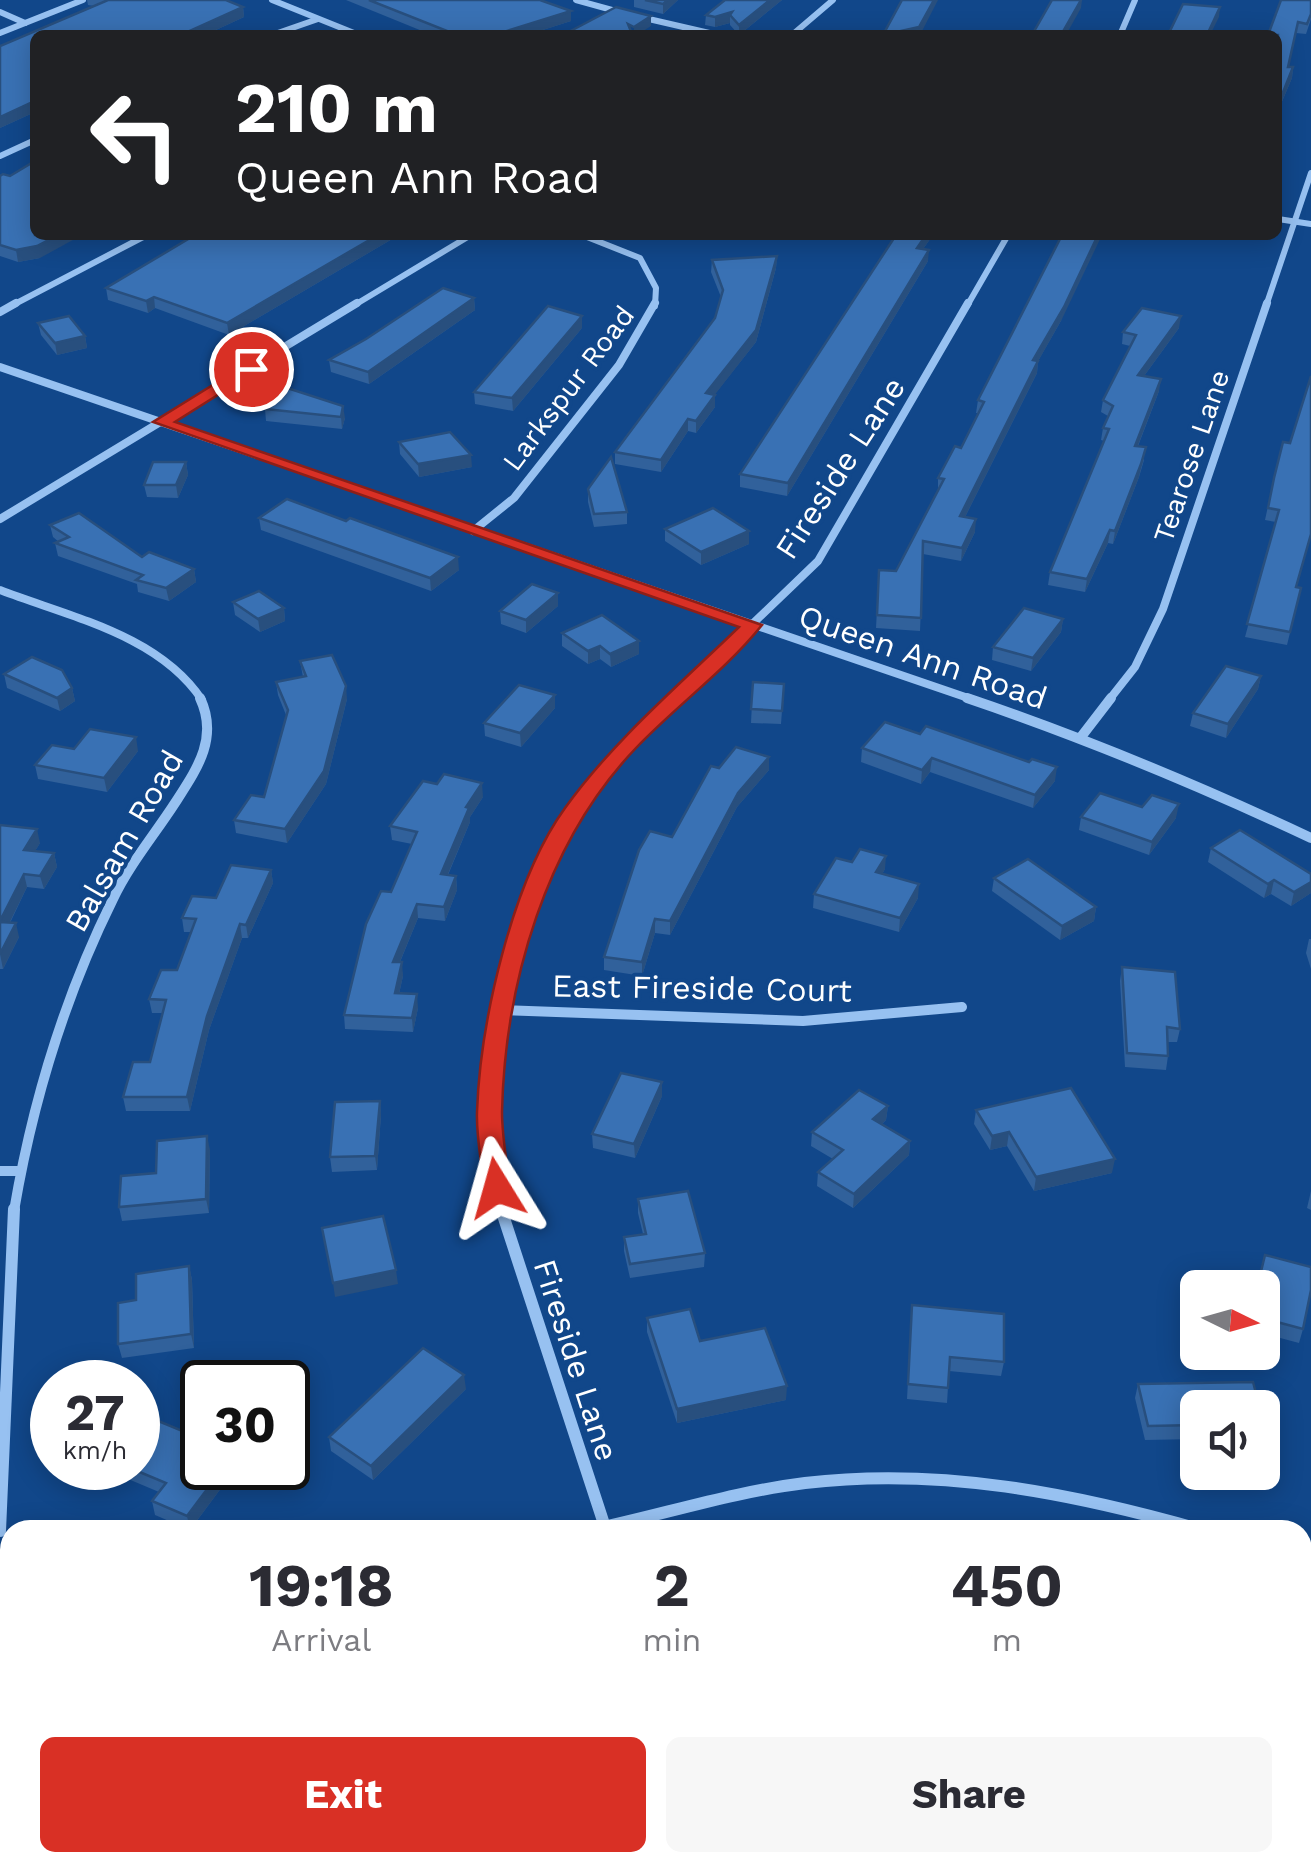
<!DOCTYPE html>
<html lang="en">
<head>
<meta charset="utf-8">
<style>
  :root { --surface:#fff; --page:#f7f7f7; --text:#2b2b33; --muted:#7c7c81; --accent:#d93025 }
  body { margin:0; font-family:"Work Sans",sans-serif; background:var(--page); color:var(--text); height:100vh; display:flex; flex-direction:column; font-size:38px; white-space:nowrap }
  * { box-sizing:border-box; margin:0 }
  p { font-size:32px; color:var(--muted) }
  .icon { flex:none; width:55px; height:55px; fill:none; stroke:currentColor; stroke-width:2; stroke-linecap:round; stroke-linejoin:round }
  .map { position:relative; flex:1; overflow:hidden }
  .drawer { position:absolute; left:0px; top:1520px; width:1312px; height:352px; display:flex; flex-direction:column; background:var(--surface); border-radius:30px 30px 0 0; box-shadow:0 5px 25px #0003 }
  .drawer>* { flex:none }
  .top-card { position:absolute; left:30px; top:30px; width:1252px; height:210px; border-radius:15px; box-shadow:0 5px 25px #0003; background:#202124; color:#fff; overflow:hidden }
  .needle { width:65px; rotate:95deg }
  .controls { position:absolute; left:1180px; top:1270px; display:grid; gap:20px }
  .controls a { display:grid; place-items:center; width:100px; height:100px; border-radius:15px; background:var(--surface); box-shadow:0 5px 25px #0003; font-size:50px }
  .speed { position:absolute; left:30px; top:1360px; display:flex; gap:20px; font-size:50px; font-weight:700; text-align:center }
  .speed>* { display:grid; place-content:center; width:130px; height:130px; border-radius:50%; background:var(--surface); box-shadow:0 5px 25px #0003; line-height:1 }
  .speed small { font-size:25px; font-weight:400 }
  .speed .limit { border:5px solid #111; border-radius:15px; background:#fff; color:#111 }
  .pin { position:absolute; display:grid; place-items:center; width:85px; height:85px; color:#fff; margin:-42px; border:5px solid #fff; border-radius:50%; box-shadow:0 2px 10px #0007 }
  .me { position:absolute; width:110px; margin:-55px; rotate:352deg; stroke-linejoin:round; filter:drop-shadow(0 0 8px #0008) }
  .turn { display:flex; align-items:center; gap:35px; height:210px; padding:0 40px; font-size:45px }
  .turn .icon { width:130px; height:130px; stroke-width:2.5 }
  .turn b { display:block; font-size:70px; line-height:85px }
  .eta { display:flex; justify-content:space-evenly; align-items:center; height:170px; text-align:center }
  .eta b { font-size:60px; font-weight:700; line-height:70px }
  .action { display:flex; gap:20px; margin-top:auto; padding:20px 40px }
  .action a { flex:1; height:115px; border-radius:15px; background:var(--accent); color:#fff; font-size:40px; font-weight:700; line-height:115px; text-align:center }
  .action a+a { background:var(--page); color:var(--text) }
  .map>svg:first-child { display:block }
</style>
</head>
<body>
<div class="map">
<svg width="1311" height="1871" viewBox="0 0 1311 1871">
  <rect width="100%" height="100%" fill="#11478a"/>
  <g fill="none" stroke-linecap="round" stroke-linejoin="round">
    <g stroke="#97c1f1" stroke-width="6">
      <path d="M272,0L359,35"/>
      <path d="M576,0L623,13"/>
      <path d="M0,12L25,23"/>
      <path d="M640,17L718,35"/>
      <path d="M0,33L83,0"/>
      <path d="M272,35L318,19"/>
      <path d="M792,35L833,0"/>
      <path d="M1120,35L1135,0"/>
      <path d="M0,156L35,140"/>
      <path d="M1278,219L1311,224"/>
      <path d="M582,235L640,258L656,288L655,306"/>
      <path d="M11,306L147,235"/>
      <path d="M353,306L471,235"/>
      <path d="M967,306L1008,235"/>
      <path d="M1266,306L1311,173"/>
    </g>
    <g stroke="#97c1f1" stroke-width="8">
      <path d="M0,312L16,303"/>
      <path d="M0,367L974,700"/>
      <path d="M0,519L357,303"/>
      <path d="M473,531L514,498L619,365L655,303"/>
      <path d="M0,590C70,617 159,635 202,700"/>
      <path d="M673,700L818,561L968,303"/>
      <path d="M1109,700L1135,667L1163,609L1267,303"/>
    </g>
    <g stroke="#97c1f1" stroke-width="10">
      <path d="M967,698C1085,738 1198,785 1311,838"/>
      <path d="M1081,737L1111,698"/>
      <path d="M501,1010L803,1021L962,1007"/>
      <path d="M0,1171H21"/>
      <path d="M14,1211C32,1105 65,996 113,899C129,865 155,834 175,803C197,769 219,738 200,698"/>
      <path d="M502,1211C496,1179 489,1146 490,1112C495,1017 519,892 573,812C602,769 639,733 676,698"/>
    </g>
    <g stroke="#97c1f1" stroke-width="12">
      <path d="M501,1209L605,1527"/>
      <path d="M590,1530C662,1515 732,1492 805,1483C941,1467 1072,1493 1202,1530"/>
      <path d="M0,1531L14,1209"/>
      <path d="M1302,1560L1311,1563"/>
      <path d="M0,1616H10"/>
    </g>
  </g>
  <g fill="#31619b">
    <path d="M87,0H226L243,7L244,17L205,35H35V112L0,128V46L94,6L88,5Z"/>
    <path d="M346,0H540L571,11V21L527,35H432Z"/>
    <path d="M634,0H678L663,14L634,7Z"/>
    <path d="M725,0H782L739,35L730,25V23L715,27L705,25L706,15Z"/>
    <path d="M1311,0V19L1306,34L1296,33L1288,67H1293L1292,78L1278,111V35Z"/>
    <path d="M0,176L40,258L18,262L0,256Z"/>
    <path d="M195,235H399L229,335L155,308L148,313L108,300L106,288Z"/>
    <path d="M896,235H933L923,249L928,261L787,496L740,487V474Z"/>
    <path d="M777,256L776,268L756,342L714,395L715,407L696,433L688,431L661,472L615,464V452L715,318L721,297L711,272L712,260Z"/>
    <path d="M474,298L475,310L369,384L331,372L329,360Z"/>
    <path d="M1062,319L1038,361L1037,373L965,517L975,532L961,561L923,554L920,631L876,628L879,570L896,571L938,491V478L961,448L978,413H976L978,400Z"/>
    <path d="M38,323L85,336L87,348L57,355L41,335Z"/>
    <path d="M582,328L513,411L475,404L474,392Z"/>
    <path d="M1179,328L1144,376L1159,391L1138,446L1144,460L1139,477L1113,544L1108,543L1085,592L1048,585L1050,572L1104,441L1101,440L1103,428L1108,416L1101,412L1103,400L1130,346L1122,344L1123,332Z"/>
    <path d="M265,409L345,418L342,429L266,421Z"/>
    <path d="M399,442L472,467L419,477L400,454Z"/>
    <path d="M186,462L188,475L178,498L147,497L144,485Z"/>
    <path d="M1274,478L1297,587L1301,588L1287,645L1245,637L1276,522L1265,520Z"/>
    <path d="M588,489L627,512V524L594,527L588,502Z"/>
    <path d="M259,518L459,570L431,591L261,530Z"/>
    <path d="M50,525L142,557L194,569L196,582L169,601L138,592L137,584L58,556L55,543L59,542L53,537Z"/>
    <path d="M665,529L749,544L701,565L665,541Z"/>
    <path d="M233,602L284,608L285,621L260,632L235,615Z"/>
    <path d="M558,606L526,633L501,624L500,611Z"/>
    <path d="M1063,619L1061,632L1031,671L992,660L993,647Z"/>
    <path d="M562,633L639,641V654L611,667L600,659L588,664L562,646Z"/>
    <path d="M300,661L347,699L326,784L287,843L236,833L234,820L264,797L286,715L278,695L276,682L303,677Z"/>
    <path d="M4,674L72,688L75,701L60,711L7,688Z"/>
    <path d="M1261,676L1258,689L1226,738L1190,726L1193,713Z"/>
    <path d="M753,682L784,684L781,724L751,723Z"/>
    <path d="M555,695V708L521,747L485,736L484,723Z"/>
    <path d="M885,722L1055,781L1033,808L930,772L921,784L861,762L862,748Z"/>
    <path d="M74,749L138,751L107,792L38,779L35,765Z"/>
    <path d="M769,757V770L737,807L670,935L655,933L642,976L604,970V957L672,837L719,768Z"/>
    <path d="M483,797L470,817V822L448,875L456,876L457,890L445,921L418,918L400,962L403,976L399,994L418,1008L413,1032L345,1029L344,1015L412,844L392,840L390,826Z"/>
    <path d="M1142,807L1176,818L1149,855L1079,830L1081,817Z"/>
    <path d="M0,825L40,843L35,851L54,853L57,867L44,889L27,887L10,923L19,937L3,969H0Z"/>
    <path d="M1211,848L1311,874V893L1291,906L1271,894L1264,898L1208,862Z"/>
    <path d="M885,869L882,874L918,898L899,932L813,908L814,894Z"/>
    <path d="M271,870L273,883L248,938H242L209,1030L190,1111H126L123,1097L150,1062L163,1013H152L149,999L177,970L191,932H184L182,918Z"/>
    <path d="M994,878L1096,907L1094,921L1060,940L992,891Z"/>
    <path d="M1309,939H1311V969L1306,953Z"/>
    <path d="M1122,967L1180,1029L1177,1042H1167L1168,1056L1166,1070L1125,1067L1120,981Z"/>
    <path d="M662,1096L635,1158L593,1148L592,1134Z"/>
    <path d="M380,1101L381,1115L377,1170L332,1172L330,1157Z"/>
    <path d="M888,1106L886,1120L882,1124L910,1141L909,1155L853,1208L817,1186L818,1172L833,1159L811,1146L812,1132Z"/>
    <path d="M976,1110L1112,1173L1034,1191L1007,1146L990,1150L974,1124Z"/>
    <path d="M210,1150L209,1213L122,1221L119,1207L156,1173Z"/>
    <path d="M1311,1191V1210L1307,1208Z"/>
    <path d="M638,1199L705,1253L704,1267L630,1278L624,1251V1237L643,1234L638,1213Z"/>
    <path d="M189,1266L192,1280L194,1348L122,1358L118,1344L136,1300Z"/>
    <path d="M1262,1288L1303,1329L1299,1343L1262,1333Z"/>
    <path d="M912,1305L1004,1362L1001,1376L949,1371L947,1403L907,1399Z"/>
    <path d="M647,1318L700,1341L786,1400L677,1423L647,1332Z"/>
    <path d="M1138,1384L1198,1408V1439L1145,1440L1135,1398Z"/>
    <path d="M466,1389L373,1480L331,1451L329,1437Z"/>
    <path d="M118,1468H236L190,1530L155,1515L152,1501L159,1492L121,1476Z"/>
    <path d="M967,1862H1084L1086,1871H968Z"/>
  </g>
  <g fill="#284f7e">
    <path d="M668,0H678L663,14V4Z"/>
    <path d="M770,0H782L739,35V25Z"/>
    <path d="M934,0H938L920,35H883Z"/>
    <path d="M1082,0L1081,8L1066,35H1061Z"/>
    <path d="M243,7L244,17L205,35H181Z"/>
    <path d="M1220,7L1219,17L1210,35H1207Z"/>
    <path d="M571,11V21L527,35H494Z"/>
    <path d="M732,12L730,15V23L715,27V17Z"/>
    <path d="M651,16V26L637,35H634V27Z"/>
    <path d="M1293,67L1292,78L1278,111V105Z"/>
    <path d="M35,101V112L0,128V117Z"/>
    <path d="M58,235H82L40,258L18,262L16,250Z"/>
    <path d="M378,235H399L229,335L227,323Z"/>
    <path d="M926,235H933L916,259L917,248Z"/>
    <path d="M1098,235H1102L1062,319L1032,372L1033,360Z"/>
    <path d="M929,250L928,261L787,496L788,483Z"/>
    <path d="M777,256L776,268L756,342L706,406V393Z"/>
    <path d="M154,297L155,308L148,313L146,301Z"/>
    <path d="M474,298L475,310L369,384L368,372Z"/>
    <path d="M582,316V328L513,411L512,398Z"/>
    <path d="M1181,316L1179,328L1136,387L1138,375Z"/>
    <path d="M85,336L87,348L57,355L55,343Z"/>
    <path d="M1038,361L1037,373L959,529L960,516Z"/>
    <path d="M1161,379L1159,391L1133,458L1135,446Z"/>
    <path d="M715,395V407L696,433V421Z"/>
    <path d="M343,406L345,418L342,429L341,417Z"/>
    <path d="M688,419V431L661,472V460Z"/>
    <path d="M1146,447L1139,477L1113,544L1115,531Z"/>
    <path d="M471,455L472,467L419,477L418,464Z"/>
    <path d="M186,462L188,475L178,498L176,485Z"/>
    <path d="M976,519L975,532L961,561L962,548Z"/>
    <path d="M1110,530L1108,543L1085,592L1087,579Z"/>
    <path d="M749,531V544L701,565V552Z"/>
    <path d="M458,557L459,570L431,591L430,578Z"/>
    <path d="M194,569L196,582L169,601L166,588Z"/>
    <path d="M558,593V606L526,633V620Z"/>
    <path d="M284,608L285,621L260,632L258,619Z"/>
    <path d="M1063,619L1061,632L1031,671L1033,658Z"/>
    <path d="M639,641V654L611,667L610,654Z"/>
    <path d="M600,646V659L588,664V651Z"/>
    <path d="M1261,676L1258,689L1226,738L1228,724Z"/>
    <path d="M346,686L347,699L326,784L287,843L285,829Z"/>
    <path d="M72,688L75,701L60,711L57,698Z"/>
    <path d="M555,695V708L521,747L520,733Z"/>
    <path d="M136,737L138,751L107,792L104,778Z"/>
    <path d="M769,757V770L737,807L670,935V921L738,793Z"/>
    <path d="M932,758L930,772L921,784L922,770Z"/>
    <path d="M1057,767L1055,781L1033,808L1035,795Z"/>
    <path d="M482,783L483,797L470,817V822L442,888L441,874L466,807Z"/>
    <path d="M1179,804L1176,818L1149,855L1152,842Z"/>
    <path d="M37,829L40,843L28,863L24,850Z"/>
    <path d="M54,853L57,867L44,889L40,876Z"/>
    <path d="M886,856L885,869L875,886L876,872Z"/>
    <path d="M271,870L273,883L248,938L246,925Z"/>
    <path d="M24,874L27,887L3,936L0,921Z"/>
    <path d="M456,876L457,890L445,921L444,907Z"/>
    <path d="M1274,880L1271,894L1264,898L1268,884Z"/>
    <path d="M1311,882V893L1291,906L1294,892Z"/>
    <path d="M919,884L918,898L899,932L900,918Z"/>
    <path d="M417,904L418,918L394,976L393,962Z"/>
    <path d="M1096,907L1094,921L1060,940L1062,926Z"/>
    <path d="M655,919V933L642,976V962Z"/>
    <path d="M16,923L19,937L3,969L0,954Z"/>
    <path d="M240,924L242,938L209,1030L190,1111L187,1097L207,1016Z"/>
    <path d="M402,962L403,976L396,1007L395,993Z"/>
    <path d="M417,994L418,1008L413,1032L412,1018Z"/>
    <path d="M662,1082V1096L635,1158L634,1144Z"/>
    <path d="M380,1101L381,1115L377,1170L375,1156Z"/>
    <path d="M888,1106L886,1120L872,1133L873,1119Z"/>
    <path d="M1009,1132L1007,1146L990,1150L992,1136Z"/>
    <path d="M207,1136L210,1150L209,1213L206,1199Z"/>
    <path d="M910,1141L909,1155L853,1208L854,1194Z"/>
    <path d="M1115,1159L1112,1173L1034,1191L1036,1177Z"/>
    <path d="M189,1266L192,1280L194,1348L191,1334Z"/>
    <path d="M396,1270L398,1284L335,1297L333,1283Z"/>
    <path d="M464,1375L466,1389L373,1480L371,1466Z"/>
    <path d="M787,1386L786,1400L677,1423V1409Z"/>
    <path d="M223,1468H236L190,1530L187,1516Z"/>
    <path d="M75,1862H95L82,1871H78Z"/>
  </g>
  <g fill="#3971b4" stroke="#284f7e" stroke-width="2.5">
    <path d="M108,0H226L243,7L181,35H35V101L0,117V46Z"/>
    <path d="M369,0H540L571,11L494,35H457Z"/>
    <path d="M645,0H668L663,4Z"/>
    <path d="M725,0H770L739,25L730,15L732,12L715,17L706,15Z"/>
    <path d="M902,0H934L919,27L883,35Z"/>
    <path d="M1052,0H1081L1061,35H1032Z"/>
    <path d="M1281,0H1311V14L1307,24L1298,22L1288,67H1293L1278,105V35H1268Z"/>
    <path d="M1183,4L1220,7L1207,35H1168Z"/>
    <path d="M616,7L651,16L634,27L628,24L632,34L631,35H563Z"/>
    <path d="M35,161V235H58L37,246L16,250L0,245V176L3,174L10,176Z"/>
    <path d="M195,235H378L227,323L154,297L146,301L106,288Z"/>
    <path d="M896,235H926L917,248L929,250L788,483L740,474Z"/>
    <path d="M1062,235H1098L1064,307L1033,360L1038,361L960,516L976,519L962,548L923,541L921,618L877,615L879,570L896,571L944,479L938,478L955,446L961,448L984,402L978,400Z"/>
    <path d="M777,256L756,330L706,393L715,395L696,421L688,419L661,460L615,452L715,318L723,290L712,260Z"/>
    <path d="M443,288L474,298L368,372L329,360L366,339Z"/>
    <path d="M548,306L582,316L512,398L474,392Z"/>
    <path d="M1142,308L1181,316L1138,375L1161,379L1135,446L1146,447L1141,464L1115,531L1110,530L1087,579L1050,572L1109,429L1103,428L1113,406L1103,400L1136,335L1123,332Z"/>
    <path d="M69,316L85,336L55,343L38,323Z"/>
    <path d="M1311,376V534L1296,587L1301,588L1290,632L1247,624L1279,510L1268,508L1274,478L1283,442L1290,443Z"/>
    <path d="M281,386L343,406L341,417L265,409Z"/>
    <path d="M450,432L471,455L418,464L399,442Z"/>
    <path d="M611,457L627,512L594,514L588,489Z"/>
    <path d="M153,462H186L176,485H144Z"/>
    <path d="M287,499L346,521L350,518L458,557L430,578L259,518Z"/>
    <path d="M713,508L749,531L701,552L665,529Z"/>
    <path d="M79,513L142,557L149,552L194,569L166,588L136,580L143,575L55,543L69,537L50,525Z"/>
    <path d="M532,584L558,593L526,620L500,611Z"/>
    <path d="M259,591L284,608L258,619L233,602Z"/>
    <path d="M1024,608L1063,619L1033,658L993,647Z"/>
    <path d="M602,615L639,641L610,654L600,646L588,651L562,633Z"/>
    <path d="M332,655L346,686L324,771L285,829L234,820L251,795L264,797L288,710L276,682L306,676L300,661Z"/>
    <path d="M32,657L62,670L72,688L57,698L4,674Z"/>
    <path d="M1226,666L1261,676L1228,724L1193,713Z"/>
    <path d="M753,682L784,684L782,711L751,709Z"/>
    <path d="M519,685L555,695L520,733L484,723Z"/>
    <path d="M885,722L920,734L926,726L1029,762L1032,759L1057,767L1035,795L932,758L922,770L862,748Z"/>
    <path d="M90,729L136,737L104,778L35,765L52,745L74,749Z"/>
    <path d="M736,747L769,757L738,793L670,921L655,919L642,962L604,957L639,850L650,831L672,837L711,766L719,768Z"/>
    <path d="M444,774L482,783L466,807L469,808L441,874L456,876L444,907L417,904L393,962H402L395,993L417,994L412,1018L344,1015L366,924L381,891L391,892L417,832L390,826L423,781L437,784Z"/>
    <path d="M1100,793L1142,807L1152,795L1179,804L1152,842L1081,817Z"/>
    <path d="M0,825L37,829L24,850L54,853L40,876L24,874L0,921Z"/>
    <path d="M1240,830L1311,874V882L1294,892L1274,880L1268,884L1211,848Z"/>
    <path d="M860,849L886,856L876,872L919,884L900,918L814,894L836,858L852,862Z"/>
    <path d="M1028,859L1096,907L1062,926L994,878Z"/>
    <path d="M231,865L271,870L246,925L240,924L207,1016L187,1097H123L133,1062H150L166,1000L149,999L161,970H177L196,919L182,918L192,896L216,898Z"/>
    <path d="M0,922L16,923L0,954Z"/>
    <path d="M1122,967L1175,972L1180,1029L1167,1027L1168,1056L1127,1053Z"/>
    <path d="M621,1073L662,1082L634,1144L592,1134Z"/>
    <path d="M1071,1088L1115,1159L1036,1177L1009,1132L992,1136L976,1110Z"/>
    <path d="M859,1090L888,1106L873,1119L910,1141L854,1194L818,1172L843,1150L812,1132Z"/>
    <path d="M380,1101L375,1156L330,1157L335,1102Z"/>
    <path d="M207,1136L206,1199L119,1207L121,1176L156,1173L157,1141Z"/>
    <path d="M688,1191L705,1253L630,1264L624,1237L646,1234L638,1199Z"/>
    <path d="M383,1216L396,1270L333,1283L322,1228Z"/>
    <path d="M1265,1255L1311,1267V1290L1303,1329L1262,1318V1288H1257Z"/>
    <path d="M189,1266L191,1334L118,1344V1303L136,1300V1274Z"/>
    <path d="M912,1305L1004,1314V1362L950,1357L948,1388L908,1384Z"/>
    <path d="M690,1309L700,1341L765,1328L787,1386L677,1409L647,1318Z"/>
    <path d="M423,1348L464,1375L371,1466L329,1437Z"/>
    <path d="M1253,1382L1260,1408H1198V1425L1148,1426L1138,1384Z"/>
    <path d="M151,1418L202,1439V1468H223L187,1516L152,1501L166,1483L130,1468H138V1435Z"/>
    <path d="M782,1862H892L894,1871H783Z"/>
    <path d="M971,1862H1084L1086,1871H973Z"/>
  </g>
  <path fill="#d93025" stroke="#8d1f18" stroke-width="2.5" d="M245,365L259,369L175,422L762,625C726,670 676,706 636,748C546,842 505,983 502,1112C502,1137 507,1163 510,1188L506,1195H488L484,1188C482,1163 476,1137 477,1112C480,1023 512,881 565,808C614,740 679,685 739,627L153,422Z"/>
  <g text-anchor="middle" stroke-width="8" stroke-linejoin="round" paint-order="stroke">
    <g font-size="28" fill="#fff" stroke="#11478a">
      <text transform="translate(568 388) rotate(-53)" y="10">Larkspur Road</text>
      <text transform="translate(1191 456) rotate(-71)" y="10">Tearose Lane</text>
    </g>
    <g font-size="32" fill="#fff" stroke="#11478a">
      <text transform="translate(840 468) rotate(-57)" y="11">Fireside Lane</text>
      <text transform="translate(923 657) rotate(19)" y="11">Queen Ann Road</text>
      <text transform="translate(124 841) rotate(-60)" y="11">Balsam Road</text>
      <text transform="translate(702 988) rotate(1)" y="11">East Fireside Court</text>
      <text transform="translate(576 1360) rotate(72)" y="11">Fireside Lane</text>
    </g>
  </g>
</svg>
<div class="controls">
<a><svg class="needle" viewBox="-14 -14 28 28"><path d="M0-13l5 13h-10z" fill="#e53935"/><path d="M0 13l5-13h-10z" fill="#7c7c81"/></svg></a>
<a><svg class="icon" aria-label="sound" viewBox="0 0 24 24"><path d="M4 9h4l5-4v14l-5-4H4zM17 9q2 3 0 6"/></svg></a>
</div>
<div class="speed"><div>27<small>km/h</small></div><div class="limit">30</div></div>
<div class="pin" style="left:251px;top:369px;background:#d93025"><svg class="icon" aria-label="arrive" viewBox="0 0 24 24"><path d="M6 21V4h12l-3 4 3 4H6"/></svg></div>
<svg class="me" style="left:497px;top:1188px" viewBox="-20 -20 40 40"><path d="M0-17L14 15 0 8-14 15z" fill="#d93025" stroke="#fff" stroke-width="4"/></svg>
<div class="top-card">
<div class="turn"><svg class="icon" aria-label="left" viewBox="0 0 24 24"><path d="M17 20v-9H6M10 6l-5 5 5 5"/></svg><div><b>210 m</b>Queen Ann Road</div></div>
</div>
<section class="drawer">
<div class="eta">
<div><b>19:18</b><p>Arrival</p></div>
<div><b>2</b><p>min</p></div>
<div><b>450</b><p>m</p></div>
</div>
<div class="action"><a>Exit</a><a>Share</a></div>
</section>
</div>
</body>
</html>
